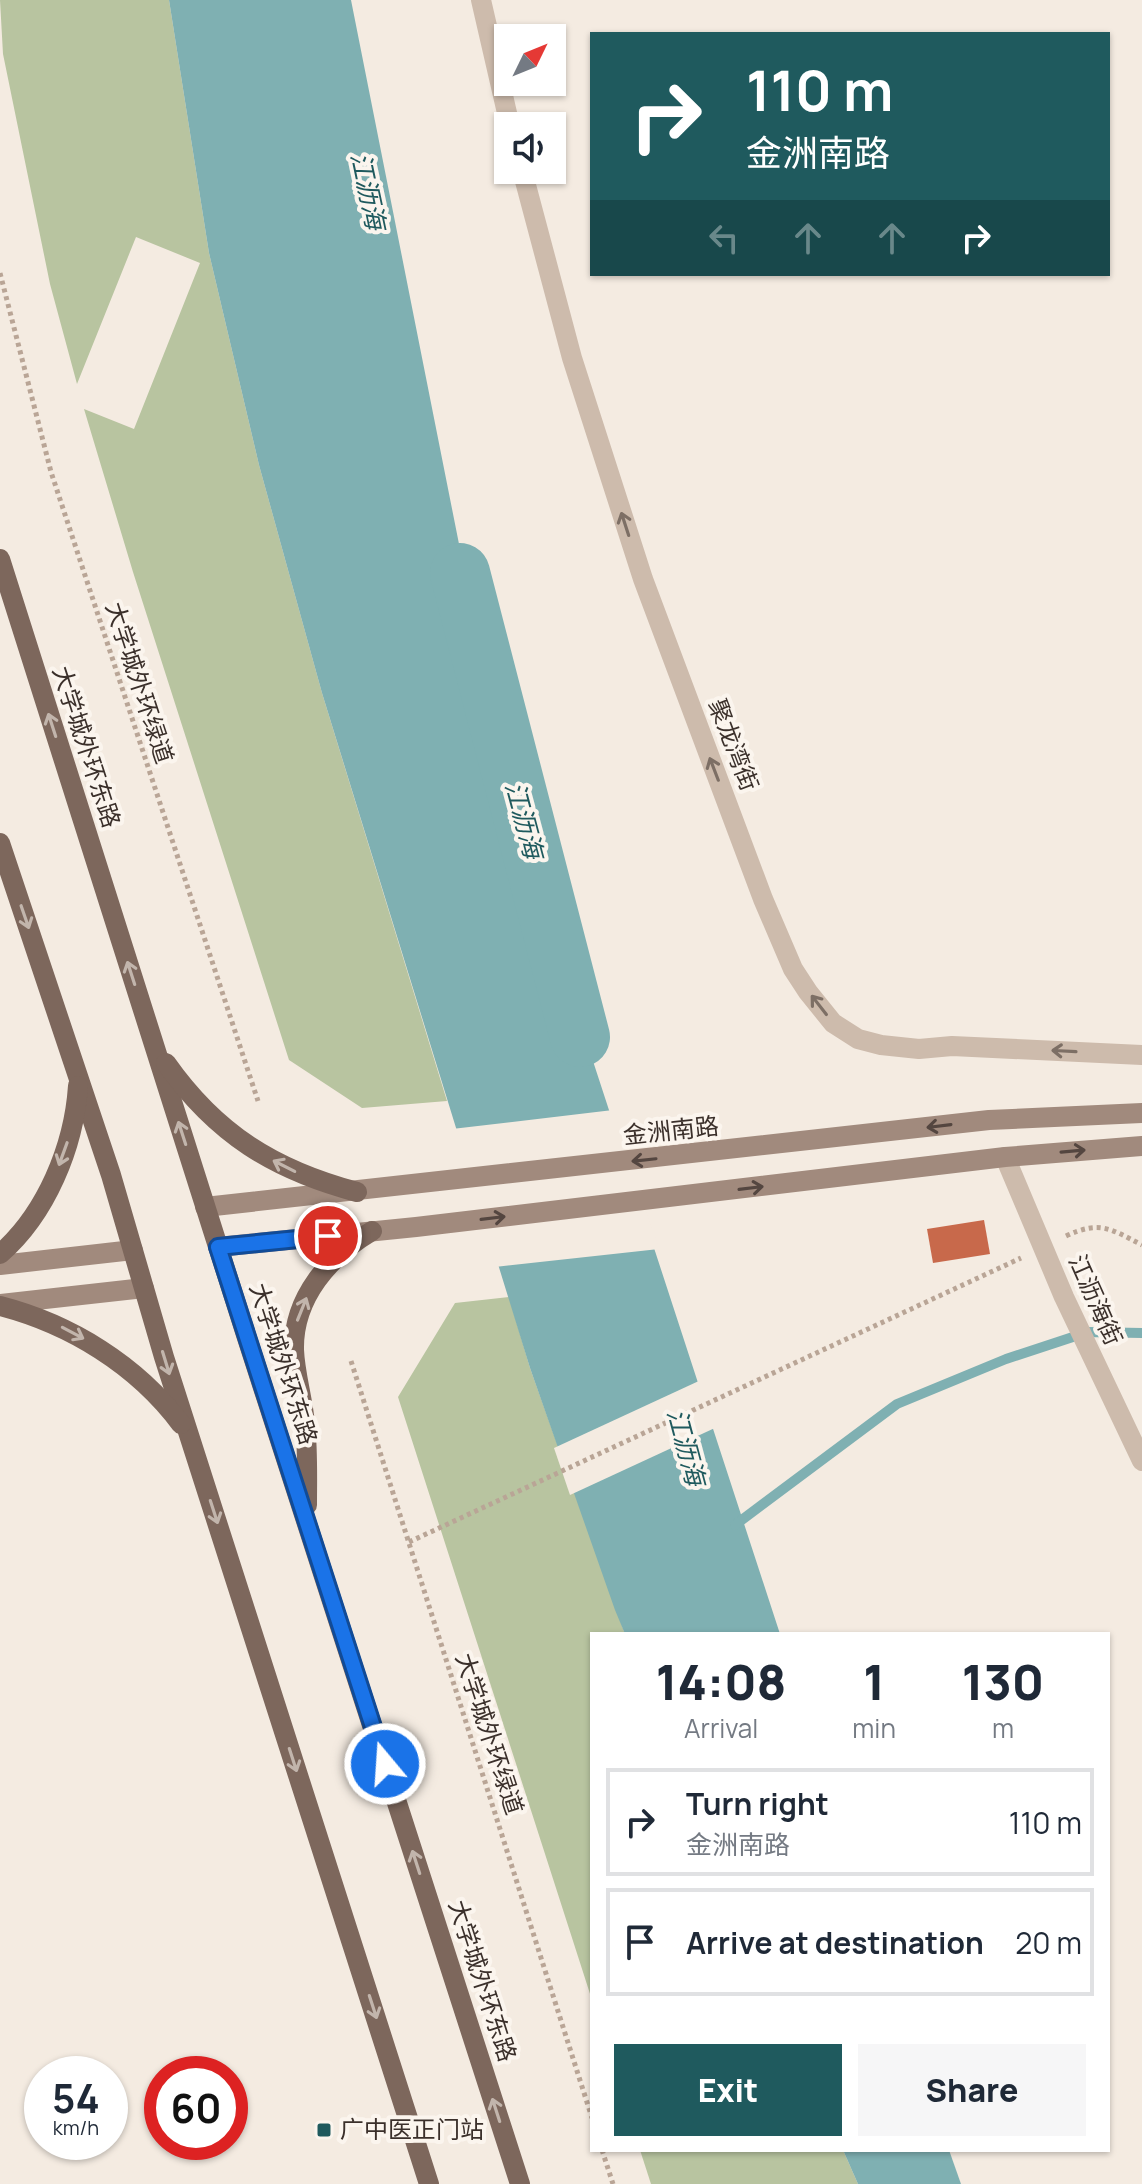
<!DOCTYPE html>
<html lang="en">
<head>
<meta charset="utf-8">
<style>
  :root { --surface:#fff; --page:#f6f6f7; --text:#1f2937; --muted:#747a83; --line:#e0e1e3; --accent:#1f5a5e }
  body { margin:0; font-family:Manrope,"Noto Sans SC",sans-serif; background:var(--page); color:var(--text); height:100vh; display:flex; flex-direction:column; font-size:30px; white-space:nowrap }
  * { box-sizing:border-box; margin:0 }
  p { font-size:26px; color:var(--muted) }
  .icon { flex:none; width:44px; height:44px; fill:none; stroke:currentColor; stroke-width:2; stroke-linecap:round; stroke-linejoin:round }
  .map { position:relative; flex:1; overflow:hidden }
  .details { position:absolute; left:590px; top:1632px; width:520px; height:520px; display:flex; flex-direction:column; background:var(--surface); border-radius:0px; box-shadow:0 2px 6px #0004 }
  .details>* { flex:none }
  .guide { position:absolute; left:590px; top:32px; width:520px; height:244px; border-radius:0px; box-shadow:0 2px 6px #0004; background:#1f5a5e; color:#fff; overflow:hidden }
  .needle { width:52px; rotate:47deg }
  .controls { position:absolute; left:494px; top:24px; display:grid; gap:16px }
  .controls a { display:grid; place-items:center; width:72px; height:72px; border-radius:0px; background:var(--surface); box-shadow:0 2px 6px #0004; font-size:40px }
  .speed { position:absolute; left:24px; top:2056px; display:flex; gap:16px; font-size:40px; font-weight:700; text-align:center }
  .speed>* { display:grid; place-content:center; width:104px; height:104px; border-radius:50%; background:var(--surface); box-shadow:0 2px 6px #0004; line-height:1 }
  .speed small { font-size:20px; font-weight:400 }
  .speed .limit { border:12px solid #d22; background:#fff; color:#111 }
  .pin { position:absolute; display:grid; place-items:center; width:68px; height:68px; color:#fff; margin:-34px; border:4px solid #fff; border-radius:50%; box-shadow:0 2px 8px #0007 }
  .me { position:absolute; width:88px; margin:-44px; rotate:342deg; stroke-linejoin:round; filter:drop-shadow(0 0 6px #0008) }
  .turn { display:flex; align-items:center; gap:28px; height:168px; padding:0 24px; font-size:36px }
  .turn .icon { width:104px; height:104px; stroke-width:2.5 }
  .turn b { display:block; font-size:56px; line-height:68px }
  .lanes { display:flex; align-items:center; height:76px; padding:0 24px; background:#0003; justify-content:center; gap:40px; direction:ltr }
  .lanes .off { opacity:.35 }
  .eta { display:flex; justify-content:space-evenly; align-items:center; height:136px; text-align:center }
  .eta b { font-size:48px; font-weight:800; line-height:56px }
  .action { display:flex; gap:16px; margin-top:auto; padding:16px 24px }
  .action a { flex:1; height:92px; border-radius:0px; background:var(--accent); color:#fff; font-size:32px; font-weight:800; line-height:92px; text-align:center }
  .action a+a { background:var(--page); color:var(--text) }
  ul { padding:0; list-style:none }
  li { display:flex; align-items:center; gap:24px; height:108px; margin:0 16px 12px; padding:0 8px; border:4px solid var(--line); border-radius:0px }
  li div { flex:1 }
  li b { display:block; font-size:30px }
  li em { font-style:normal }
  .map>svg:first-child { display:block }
</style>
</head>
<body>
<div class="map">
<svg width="1142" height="2184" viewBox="0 0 1142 2184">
  <rect width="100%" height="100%" fill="#f4ebe1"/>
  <g fill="#b8c4a0">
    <path d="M0,0H169L209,253L259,465L322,693L447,1101L362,1108L289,1060L133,572L84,409L134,429L200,263L136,237L77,384L50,284L3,54Z"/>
    <path d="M509,1297L530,1368L625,1634H592V2000L398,1397L455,1303Z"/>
    <path d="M640,2150H843L858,2184H651Z"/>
  </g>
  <g fill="#7fb0b2">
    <path d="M169,0H351L513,816L780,1634H625L615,1610L530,1368L322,693L259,465L209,253Z"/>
    <path d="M843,2150H949L961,2184H858Z"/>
  </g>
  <g fill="#f4ebe1">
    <path d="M613,1110L659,1249L495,1267L452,1129Z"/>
    <path d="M701,1380L717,1427L570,1495L554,1448Z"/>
  </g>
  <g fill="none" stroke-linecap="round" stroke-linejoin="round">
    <path stroke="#7fb0b2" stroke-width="10" d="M735,1525L897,1404L1006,1359L1088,1332L1142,1333"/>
    <path stroke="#7fb0b2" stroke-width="60" d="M460,573L580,1037"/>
  </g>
  <path fill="#c8694b" d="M984,1220L990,1254L933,1263L927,1229Z"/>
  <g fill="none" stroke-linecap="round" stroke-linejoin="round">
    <g stroke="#b9a596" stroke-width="5" stroke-dasharray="4 4" stroke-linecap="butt">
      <path d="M0,273L51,472L258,1101"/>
      <path d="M1066,1236C1100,1220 1111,1229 1142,1245"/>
      <path d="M351,1361L592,2118"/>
      <path d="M409,1542L1021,1258"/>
      <path d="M602,2150L613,2184"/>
    </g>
    <g stroke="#cdbbac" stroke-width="20">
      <path d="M481,0L510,126"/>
      <path d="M522,170L572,358L643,579L763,899L793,969L808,992L833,1023L858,1039L881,1045L919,1049L952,1046L1142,1055"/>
      <path d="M1005,1157L1064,1297L1142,1461"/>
    </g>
    <g stroke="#a18a7d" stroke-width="20">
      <path d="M205,1207L989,1120L1142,1113"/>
      <path d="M218,1247L416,1227L1005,1157L1142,1146"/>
      <path d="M0,1265L133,1250"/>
      <path d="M0,1304L144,1288"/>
    </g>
    <g stroke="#7d675c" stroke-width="20">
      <path d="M0,559L247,1338L520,2184"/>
      <path d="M0,843L111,1175L164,1357L429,2184"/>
      <path d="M166,1063C216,1134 274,1170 357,1192"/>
      <path d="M0,1254C46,1214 74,1147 78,1086"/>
      <path d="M0,1306C70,1324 137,1365 181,1424"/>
      <path d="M307,1505C307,1478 308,1451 305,1424C303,1399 295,1375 294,1350C293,1297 330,1256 372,1231"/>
    </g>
  </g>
  <defs><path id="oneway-shaft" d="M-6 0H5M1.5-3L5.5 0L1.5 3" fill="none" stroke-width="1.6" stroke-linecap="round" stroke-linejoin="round" transform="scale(2)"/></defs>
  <g stroke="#7d6f65">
    <use href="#oneway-shaft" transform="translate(625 524) rotate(-108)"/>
    <use href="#oneway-shaft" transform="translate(714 769) rotate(-111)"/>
    <use href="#oneway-shaft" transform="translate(819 1005) rotate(-128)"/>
    <use href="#oneway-shaft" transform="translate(1064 1051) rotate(-177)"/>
  </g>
  <g stroke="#c2b5ac">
    <use href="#oneway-shaft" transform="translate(52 725) rotate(-108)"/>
    <use href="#oneway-shaft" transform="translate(25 917) rotate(71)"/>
    <use href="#oneway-shaft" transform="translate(131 973) rotate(-108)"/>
    <use href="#oneway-shaft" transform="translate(182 1133) rotate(-108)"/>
    <use href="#oneway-shaft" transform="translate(63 1154) rotate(110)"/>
    <use href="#oneway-shaft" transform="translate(284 1166) rotate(-153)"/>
    <use href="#oneway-shaft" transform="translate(302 1309) rotate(-68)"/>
    <use href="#oneway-shaft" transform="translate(73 1333) rotate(28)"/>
    <use href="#oneway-shaft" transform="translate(166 1363) rotate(73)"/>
    <use href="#oneway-shaft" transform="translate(214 1512) rotate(72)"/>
    <use href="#oneway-shaft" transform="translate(293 1760) rotate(72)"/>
    <use href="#oneway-shaft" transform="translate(416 1862) rotate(-108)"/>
    <use href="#oneway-shaft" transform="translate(373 2007) rotate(72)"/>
    <use href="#oneway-shaft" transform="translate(496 2110) rotate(-108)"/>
  </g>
  <g stroke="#544640">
    <use href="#oneway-shaft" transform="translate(939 1126) rotate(173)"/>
    <use href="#oneway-shaft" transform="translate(1073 1151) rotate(-5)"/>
    <use href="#oneway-shaft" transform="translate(644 1160) rotate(174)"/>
    <use href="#oneway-shaft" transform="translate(751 1188) rotate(-7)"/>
    <use href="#oneway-shaft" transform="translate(493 1218) rotate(-7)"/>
  </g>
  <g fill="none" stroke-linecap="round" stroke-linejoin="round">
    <g stroke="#114b97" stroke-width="20">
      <path id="route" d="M328,1236L218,1247L385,1764"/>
    </g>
    <use href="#route" stroke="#1a73e8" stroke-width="14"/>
  </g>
  <rect fill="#1f5a5e" stroke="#fbf5ee" stroke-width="3" x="316" y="2122" width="16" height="16" rx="4"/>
  <g text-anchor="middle" stroke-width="8" stroke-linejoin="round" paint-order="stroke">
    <g font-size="24" fill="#3b302b" stroke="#fbf5ee">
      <text transform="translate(139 683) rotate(72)" y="8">大学城外环绿道</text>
      <text transform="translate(733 745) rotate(69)" y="8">聚龙湾街</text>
      <text transform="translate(86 747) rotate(72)" y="8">大学城外环东路</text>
      <text transform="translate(671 1131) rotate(-6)" y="8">金洲南路</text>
      <text transform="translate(1095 1300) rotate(66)" y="8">江沥海街</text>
      <text transform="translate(283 1364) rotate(72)" y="8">大学城外环东路</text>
      <text transform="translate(489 1734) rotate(72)" y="8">大学城外环绿道</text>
      <text transform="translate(482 1981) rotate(72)" y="8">大学城外环东路</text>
    </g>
    <g font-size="24" fill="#3b302b" stroke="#fbf5ee" text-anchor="start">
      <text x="340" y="2138">广中医正门站</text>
    </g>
    <g font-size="26" font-style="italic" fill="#1f5a5e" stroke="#fbf5ee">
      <text transform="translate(368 191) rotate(78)" y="9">江沥海</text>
      <text transform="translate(524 820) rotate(75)" y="9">江沥海</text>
      <text transform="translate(686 1447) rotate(75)" y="9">江沥海</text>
    </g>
  </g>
</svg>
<div class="controls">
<a><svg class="needle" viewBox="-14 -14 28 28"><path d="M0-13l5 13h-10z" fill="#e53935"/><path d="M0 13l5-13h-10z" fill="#747a83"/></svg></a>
<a><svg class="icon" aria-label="sound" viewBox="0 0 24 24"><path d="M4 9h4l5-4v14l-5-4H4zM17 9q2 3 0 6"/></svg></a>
</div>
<div class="speed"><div>54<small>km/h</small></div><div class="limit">60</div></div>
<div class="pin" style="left:328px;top:1236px;background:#d93025"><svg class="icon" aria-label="arrive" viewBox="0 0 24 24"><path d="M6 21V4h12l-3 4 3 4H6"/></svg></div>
<svg class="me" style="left:385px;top:1764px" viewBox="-20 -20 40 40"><circle r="17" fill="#1a73e8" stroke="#fff" stroke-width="3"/><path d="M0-11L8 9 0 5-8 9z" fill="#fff"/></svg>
<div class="guide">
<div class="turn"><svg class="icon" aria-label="right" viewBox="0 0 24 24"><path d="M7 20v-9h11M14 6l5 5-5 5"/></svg><div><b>110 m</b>金洲南路</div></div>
<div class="lanes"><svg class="icon off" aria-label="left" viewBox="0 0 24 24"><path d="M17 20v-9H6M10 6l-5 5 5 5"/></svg><svg class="icon off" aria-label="ahead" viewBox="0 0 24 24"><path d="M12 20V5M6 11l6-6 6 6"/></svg><svg class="icon off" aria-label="ahead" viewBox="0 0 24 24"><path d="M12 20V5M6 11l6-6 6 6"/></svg><svg class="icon" aria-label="right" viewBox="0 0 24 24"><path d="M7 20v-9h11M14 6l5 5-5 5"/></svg></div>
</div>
<section class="details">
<div class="eta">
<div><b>14:08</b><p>Arrival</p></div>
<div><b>1</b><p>min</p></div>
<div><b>130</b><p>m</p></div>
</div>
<ul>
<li><svg class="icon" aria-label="right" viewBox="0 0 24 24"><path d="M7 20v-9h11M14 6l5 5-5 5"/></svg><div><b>Turn right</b><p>金洲南路</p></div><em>110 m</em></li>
<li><svg class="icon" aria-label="arrive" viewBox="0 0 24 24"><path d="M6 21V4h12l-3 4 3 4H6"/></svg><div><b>Arrive at destination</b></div><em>20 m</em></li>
</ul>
<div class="action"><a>Exit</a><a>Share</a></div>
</section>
</div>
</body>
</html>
